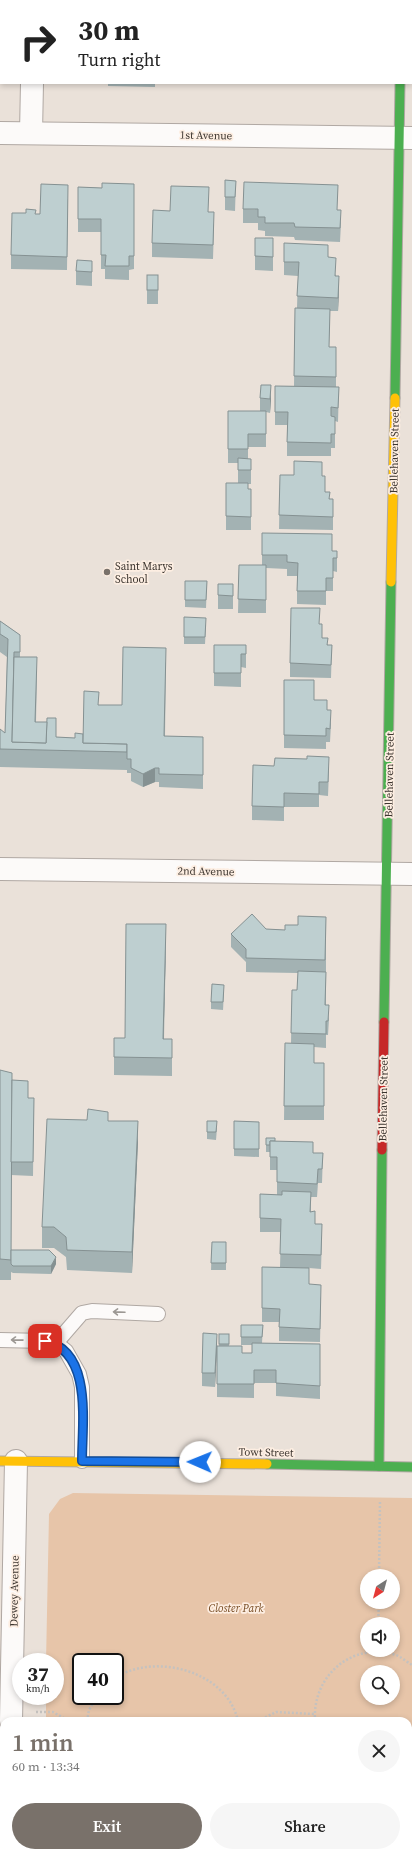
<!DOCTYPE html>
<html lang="en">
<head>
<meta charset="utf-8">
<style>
  :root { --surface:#fff; --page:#f6f6f6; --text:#222; --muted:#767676; --accent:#79716a }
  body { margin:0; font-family:"Source Serif 4",serif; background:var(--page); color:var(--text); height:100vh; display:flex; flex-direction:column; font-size:15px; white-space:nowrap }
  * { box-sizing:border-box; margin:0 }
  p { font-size:13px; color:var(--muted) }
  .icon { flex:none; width:22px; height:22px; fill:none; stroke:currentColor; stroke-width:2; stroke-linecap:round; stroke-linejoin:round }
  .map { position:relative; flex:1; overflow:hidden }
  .drawer { position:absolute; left:0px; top:1717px; width:412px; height:140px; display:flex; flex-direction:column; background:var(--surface); border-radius:12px 12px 0 0; box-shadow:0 2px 6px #0003 }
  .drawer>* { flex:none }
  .guide { position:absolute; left:0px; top:0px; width:412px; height:84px; box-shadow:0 2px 6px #0003; background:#fff; color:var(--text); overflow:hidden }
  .needle { width:26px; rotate:216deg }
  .controls { position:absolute; left:360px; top:1569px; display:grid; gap:8px }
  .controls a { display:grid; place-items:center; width:40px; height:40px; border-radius:50%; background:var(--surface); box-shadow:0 2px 6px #0003; font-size:20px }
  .speed { position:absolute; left:12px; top:1653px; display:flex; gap:8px; font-size:20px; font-weight:700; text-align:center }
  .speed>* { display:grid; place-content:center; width:52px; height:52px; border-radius:50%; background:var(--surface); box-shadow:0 2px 6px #0003; line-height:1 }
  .speed small { font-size:10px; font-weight:400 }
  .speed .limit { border:2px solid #111; border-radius:6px; background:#fff; color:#111 }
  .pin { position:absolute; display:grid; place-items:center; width:34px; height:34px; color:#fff; margin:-17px; border-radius:8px; box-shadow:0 2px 6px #0006 }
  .me { position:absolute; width:44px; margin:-22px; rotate:271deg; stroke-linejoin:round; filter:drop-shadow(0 0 3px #0008) }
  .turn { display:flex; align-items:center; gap:14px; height:84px; padding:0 12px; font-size:18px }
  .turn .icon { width:52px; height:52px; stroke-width:2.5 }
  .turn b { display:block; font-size:28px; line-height:34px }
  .round { display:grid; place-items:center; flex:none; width:42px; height:42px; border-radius:21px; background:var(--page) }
  .overview { display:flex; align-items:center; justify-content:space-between; height:68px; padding:0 12px }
  h1 { font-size:24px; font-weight:600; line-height:30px; color:var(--accent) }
  .action { display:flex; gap:8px; margin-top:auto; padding:8px 12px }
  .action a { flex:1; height:46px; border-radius:24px; background:var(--accent); color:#fff; font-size:16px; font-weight:600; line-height:46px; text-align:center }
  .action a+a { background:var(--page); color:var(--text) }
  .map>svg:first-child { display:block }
</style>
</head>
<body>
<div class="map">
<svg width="412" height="1857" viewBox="0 0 412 1857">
  <rect width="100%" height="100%" fill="#eae1d9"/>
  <path fill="#e7c5a9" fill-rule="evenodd" d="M73,1493L412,1498V1857H44V1853H408V1721H46V1696H55V1662H46L49,1514L60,1499ZM367,1576H393V1602H367ZM367,1624H393V1650H367ZM81,1662H115V1696H81ZM367,1672H393V1698H367Z"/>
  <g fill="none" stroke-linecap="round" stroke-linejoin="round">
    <g stroke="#b0a8a3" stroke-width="16">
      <g id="lane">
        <path d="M0,1340L45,1341L56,1343L66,1351L79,1374L82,1387V1461"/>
        <path d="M56,1343L82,1313L92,1311L158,1314"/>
      </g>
    </g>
    <g stroke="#b0a8a3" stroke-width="24">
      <g id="street">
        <path d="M34,1V0"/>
        <path d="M401,1V0"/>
        <path d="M0,133L412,138"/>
        <path d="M31,133L32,83"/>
        <path d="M0,869L412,874"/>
        <path d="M11,1721L16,1461"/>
        <path d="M8,1857V1853"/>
      </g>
    </g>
    <g stroke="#b0a8a3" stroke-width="11">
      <g id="fast">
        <path d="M395,398L400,83"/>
        <path d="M384,1022L391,582"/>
        <path d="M267,1464L412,1467"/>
        <path d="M379,1466L382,1150"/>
      </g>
    </g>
    <g stroke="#b0a8a3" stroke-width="11">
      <g id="slow">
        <path d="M391,582L395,398"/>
        <path d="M0,1461L267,1464"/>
      </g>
    </g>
    <g stroke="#b0a8a3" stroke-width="11">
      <path id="jam" d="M382,1150L384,1022"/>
    </g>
    <g stroke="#c5c2bf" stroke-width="2.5" stroke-dasharray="2 2" stroke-linecap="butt">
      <path d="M379,1576L380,1501"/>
      <path d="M378,1624L379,1602"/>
      <path d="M115,1678C155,1652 227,1671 238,1721"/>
      <path d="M36,1712H53L69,1721"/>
      <path d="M87,1721L89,1710L97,1696"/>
      <path d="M258,1721L276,1712L315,1714"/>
      <path d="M315,1721C312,1676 352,1641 396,1655C401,1657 407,1662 412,1665"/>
      <path d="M408,1765L412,1762"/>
      <path d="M107,1853V1857"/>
      <path d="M152,1853L153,1857"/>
      <path d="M228,1853V1857"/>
      <path d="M374,1853L375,1857"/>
    </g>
    <use href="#lane" stroke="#fcfaf9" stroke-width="14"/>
    <use href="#street" stroke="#fcfaf9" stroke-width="22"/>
    <use href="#fast" stroke="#4caf50" stroke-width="9"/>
    <use href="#slow" stroke="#ffc107" stroke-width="9"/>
    <use href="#jam" stroke="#c62828" stroke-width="9"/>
  </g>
  <g fill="#a3b2b3">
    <rect x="92" y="0" width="81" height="1"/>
    <path d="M108,83H155V87L108,86Z"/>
    <path d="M255,83H342V84Z"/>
    <path d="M225,180L236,181L235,211L225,210Z"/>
    <path d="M134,184V269L129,270V280L105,279V269H101V232H78V187L102,188Z"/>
    <path d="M68,199L67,270L11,269V255L36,214H40Z"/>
    <path d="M243,209L338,210L341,223L340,242L295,240L294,237L265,236V231L258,230V223H243Z"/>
    <path d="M208,212L214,225L213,259L152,257V243Z"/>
    <path d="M255,238H273V271L255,270Z"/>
    <path d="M328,257L336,276L339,290L338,311H330L329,347H336V387H339L338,422L335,421V448H331V456H287V425H275V386H294L295,308H297L298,276L284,275V262Z"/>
    <path d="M92,261V286L76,285V271Z"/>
    <path d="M158,275V304H147V290Z"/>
    <path d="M260,398L271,399L270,413L266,412V447H248V459H251V484H248V489H251V530H226V483H238V463H228V411H260Z"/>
    <path d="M280,475L322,476L325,492L330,499H333V530L279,529Z"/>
    <path d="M262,533L332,551H337V572L333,571V591H326V605L297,604V576H287V569L266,568V613H238L239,565H262Z"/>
    <path d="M185,581H207L206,608L185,607Z"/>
    <rect x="218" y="584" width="15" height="25"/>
    <path d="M184,617L206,625L205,644H184Z"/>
    <path d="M0,621L20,635V657L37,671L36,722L56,737L75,738L83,734L99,705H122L166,662L165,736L203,737V789L159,787V782H155L143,787L131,781V773H127V767V770L0,767V729L5,733L7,657L0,652Z"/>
    <path d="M320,624L322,638L328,645H332L331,678L290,677V663Z"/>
    <path d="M214,645H246V668L241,667V687L214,686Z"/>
    <path d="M284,680L314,700L327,710L331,724L330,742H326V749L284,748Z"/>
    <path d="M329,771L328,796L319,795V807H284V821L252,820V806Z"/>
    <path d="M326,917V1005L329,1019L328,1035H326V1048L314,1047V1063H324V1120H284L285,1043H291L292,990H297L298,973L246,972V962L231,947V934L266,929L285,930L298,925Z"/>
    <path d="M166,942L164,1039L172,1056V1076L114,1075V1038H125Z"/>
    <path d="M224,992L223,1010L211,1009V1002Z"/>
    <path d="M0,1070L12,1080L28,1098H34L33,1176L11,1175V1250L56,1264L51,1274L13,1273L11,1272V1280H0Z"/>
    <path d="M108,1121L138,1141L132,1273L67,1270L66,1257L54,1248H42V1227Z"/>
    <path d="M207,1121L217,1128L216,1140L207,1139Z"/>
    <path d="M234,1121L259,1122V1157L234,1156Z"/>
    <path d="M266,1138L313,1153H323L322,1183H318L317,1197H311V1212L315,1224L322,1238L321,1269L309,1268V1284L321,1298L320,1342L279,1341V1322H262V1267H280L281,1232H260V1194L277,1195V1170H270V1152H266Z"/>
    <path d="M212,1242H226V1270H211Z"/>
    <path d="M241,1325H263L262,1343L320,1344V1399L276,1396V1383H254V1398L217,1397V1346H219V1334H229V1346L242,1353H252V1345H241Z"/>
    <path d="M217,1347L215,1387L202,1386V1373Z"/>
    <rect x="160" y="1853" width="59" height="4"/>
  </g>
  <g fill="#859192">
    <path d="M339,276V290L338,311V298Z"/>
    <path d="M271,385V399L270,413V399Z"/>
    <path d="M155,768V782L143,787V774Z"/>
    <path d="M166,924V942L163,1057V1039Z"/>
    <path d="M138,1121V1141L132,1273V1252Z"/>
    <path d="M56,1257V1264L51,1274V1266Z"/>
    <path d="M217,1334V1347L215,1387V1373Z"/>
  </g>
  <g fill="#becfd0" stroke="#859192">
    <rect x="118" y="0" width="30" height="1"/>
    <rect x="281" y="0" width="62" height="1"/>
    <path d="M225,180L236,181L235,197H225Z"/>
    <path d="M244,182L338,185L337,210H341L340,228L295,227L294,223H265V217H258V209H243Z"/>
    <path d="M102,183L134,184V256H129V266H105L106,255H101V219H78V187L102,188Z"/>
    <path d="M41,184L68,185L67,257L11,255L12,213H26V209L36,210L35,214H40Z"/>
    <path d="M171,186L209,187L208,212H214L213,245L152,243L153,210L170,211Z"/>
    <path d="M255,238H273V257L255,256Z"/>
    <path d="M284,243L328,245V257L336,258L335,276H339L338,298L297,296L299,262H284Z"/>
    <path d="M77,260L92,261V272L76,271Z"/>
    <rect x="147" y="275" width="11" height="15"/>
    <path d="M295,308L330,309L329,347H336V377L294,376Z"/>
    <path d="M261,385H271L270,399L260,398Z"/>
    <path d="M275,386L339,387L338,408L331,407V416L335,417V434H331V443L287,442L288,412H275Z"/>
    <path d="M228,411H266V434H248V449H228Z"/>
    <path d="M238,458L251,459V470H238Z"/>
    <path d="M294,461L322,462V476H325V492H330L329,499H333V517L279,515L280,475H294Z"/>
    <path d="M226,483H248V489H251V517L226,516Z"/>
    <path d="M262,533L332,534V551H337V558H333V578H326V591H297L298,563L287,562V555H262Z"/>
    <path d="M239,565H266V600L238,599Z"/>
    <path d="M185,581H207L206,600H185Z"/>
    <path d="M218,584H233V596L218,595Z"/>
    <path d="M291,608H320L319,624H322V638H328L327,645H332L331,665L290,663Z"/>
    <path d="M184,617L206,618L205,637H184Z"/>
    <path d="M0,621L20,635V652H14L12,742L46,743L47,718H56V737L75,738V733L83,734V743L127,744V752L0,749V729L5,733L8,639L0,634Z"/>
    <path d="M214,645H246V654H241V673H214Z"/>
    <path d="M123,647L166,648L164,736L203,737V775L159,774V768H155L143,774L131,768V759H127V744L83,743L84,691L99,692L98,705H122Z"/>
    <path d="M14,657H37L35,722H47L46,743L12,742Z"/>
    <path d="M284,680H314V700H327V710H331L330,729L326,728V736L284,735Z"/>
    <path d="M307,756L329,757L328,782H319V794L284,793V807L252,806L253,765L274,766L275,758L307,759Z"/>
    <path d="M252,914L266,929L285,930V925H298V916L326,917L325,960L246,958V949L231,934Z"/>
    <path d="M126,924H166L163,1039H172V1058L114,1057V1038H125Z"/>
    <path d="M298,971L326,972L325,1005H329L328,1021H326V1034L291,1033L292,990H297Z"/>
    <path d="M212,984L224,985L223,1002H211Z"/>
    <path d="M285,1043L314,1044V1063H324V1106H284Z"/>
    <path d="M0,1070L12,1073L11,1260L0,1259Z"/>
    <path d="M12,1080L28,1081V1098H34L33,1162H11Z"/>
    <path d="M88,1109L108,1112V1121H138L132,1252L67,1250L66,1237L54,1227H42L47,1119L87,1120Z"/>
    <path d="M207,1121H217L216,1132H207Z"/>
    <path d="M234,1121L259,1122V1149H234Z"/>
    <path d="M266,1138H275V1141H270V1145H266Z"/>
    <path d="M270,1141L313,1142V1153H323L322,1169H318L317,1184L277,1182V1157H270Z"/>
    <path d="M282,1191L311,1192L310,1212L315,1211V1224H322L321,1255L280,1254L281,1219L260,1218V1194L282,1195Z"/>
    <path d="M212,1242H226V1263H211Z"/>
    <path d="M11,1250H49L56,1257L51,1266H13L11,1264Z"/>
    <path d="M262,1267L309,1268V1284L321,1285L320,1329L279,1327L280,1309L262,1308Z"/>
    <path d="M241,1325H263L262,1337H241Z"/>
    <path d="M203,1333L217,1334L215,1373H202Z"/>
    <rect x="219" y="1334" width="10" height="10"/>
    <path d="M252,1343L320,1344V1386L276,1383V1370H254V1384H217V1346H242V1353H252Z"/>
    <path d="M188,1853L219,1854V1857H188Z"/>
  </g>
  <defs><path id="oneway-shaft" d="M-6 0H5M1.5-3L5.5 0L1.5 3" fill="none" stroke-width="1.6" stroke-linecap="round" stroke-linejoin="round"/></defs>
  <g stroke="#9c9894">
    <use href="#oneway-shaft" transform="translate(119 1312) rotate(-178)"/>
    <use href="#oneway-shaft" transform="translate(17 1340) rotate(-179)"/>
  </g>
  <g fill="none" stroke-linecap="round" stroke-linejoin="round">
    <g stroke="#114b97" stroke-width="10">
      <path id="route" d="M45,1341C93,1351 82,1424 82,1461L200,1462"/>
    </g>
    <use href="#route" stroke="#1a73e8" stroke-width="7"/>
  </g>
  <circle fill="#79716a" stroke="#fdeee2" stroke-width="1.5" cx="107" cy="572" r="4"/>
  <g text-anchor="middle" stroke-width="3.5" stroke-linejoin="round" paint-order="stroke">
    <g font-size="11" fill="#3c352f" stroke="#fdeee2">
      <text transform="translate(206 135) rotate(1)" y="4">1st Avenue</text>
      <text transform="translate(394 451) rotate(-89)" y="4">Bellehaven Street</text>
      <text transform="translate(389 775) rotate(-89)" y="4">Bellehaven Street</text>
      <text transform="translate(206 871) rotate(1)" y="4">2nd Avenue</text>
      <text transform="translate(383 1099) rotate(-89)" y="4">Bellehaven Street</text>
      <text transform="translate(266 1452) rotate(1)" y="4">Towt Street</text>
      <text transform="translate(14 1591) rotate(-89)" y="4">Dewey Avenue</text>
    </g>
    <g font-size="11" fill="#3c352f" stroke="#fdeee2" text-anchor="start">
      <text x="115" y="570">Saint Marys<tspan x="115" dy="13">School</tspan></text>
    </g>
    <g font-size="11" font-style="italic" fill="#784c23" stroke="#fdeee2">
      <text x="236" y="1612">Closter Park</text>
    </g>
  </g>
</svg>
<div class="controls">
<a><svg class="needle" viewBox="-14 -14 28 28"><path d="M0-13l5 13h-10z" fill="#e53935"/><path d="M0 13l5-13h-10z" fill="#767676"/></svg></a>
<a><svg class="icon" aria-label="sound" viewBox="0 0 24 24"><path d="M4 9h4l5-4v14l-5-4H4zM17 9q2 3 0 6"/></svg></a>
<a><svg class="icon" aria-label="search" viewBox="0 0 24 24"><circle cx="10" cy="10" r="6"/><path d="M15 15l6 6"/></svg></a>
</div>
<div class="speed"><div>37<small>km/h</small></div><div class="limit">40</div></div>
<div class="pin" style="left:45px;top:1341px;background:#d93025"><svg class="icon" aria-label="arrive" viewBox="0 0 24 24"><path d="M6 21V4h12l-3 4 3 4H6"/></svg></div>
<svg class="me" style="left:200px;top:1462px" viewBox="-20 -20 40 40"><circle r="19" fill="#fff"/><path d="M0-13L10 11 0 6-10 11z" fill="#1a73e8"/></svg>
<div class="guide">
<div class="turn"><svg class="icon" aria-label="right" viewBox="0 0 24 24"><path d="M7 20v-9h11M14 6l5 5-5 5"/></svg><div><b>30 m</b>Turn right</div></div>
</div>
<section class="drawer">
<div class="overview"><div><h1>1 min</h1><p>60 m · 13:34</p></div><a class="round"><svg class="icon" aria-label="close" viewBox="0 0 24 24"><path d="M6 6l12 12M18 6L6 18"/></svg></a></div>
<div class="action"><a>Exit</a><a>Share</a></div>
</section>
</div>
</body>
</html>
